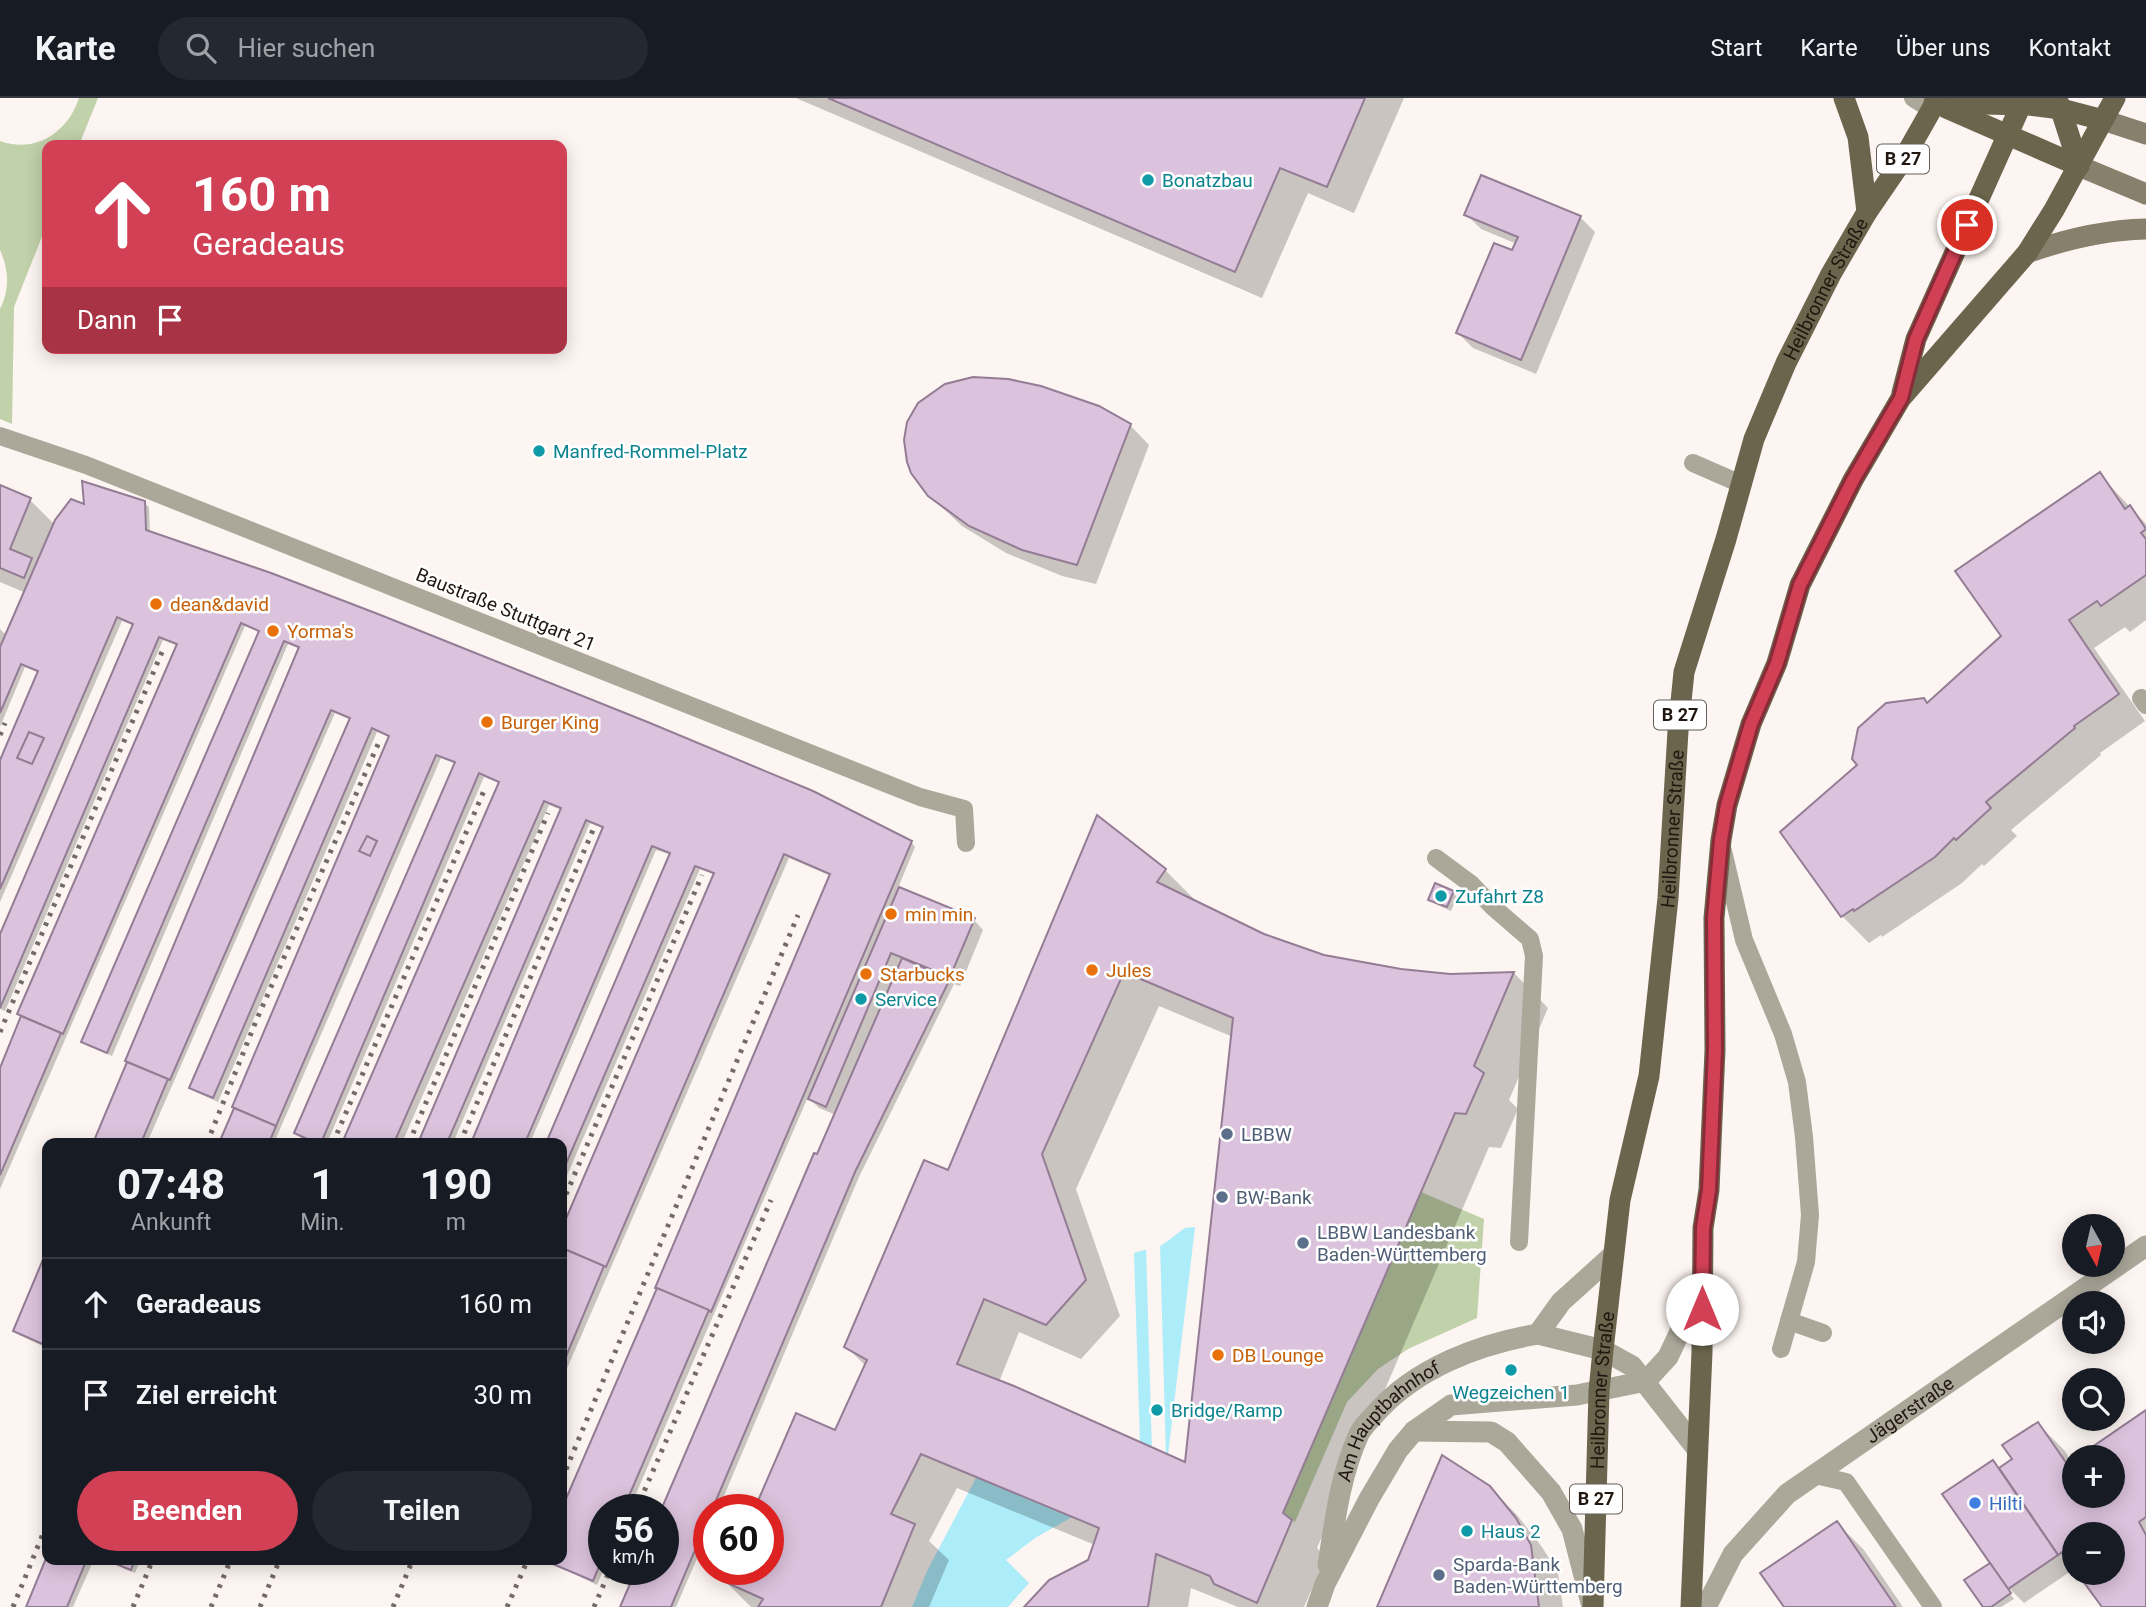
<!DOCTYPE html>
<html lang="de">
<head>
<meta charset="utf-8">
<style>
  :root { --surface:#171b24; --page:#242831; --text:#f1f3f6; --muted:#9ea1a6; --line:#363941; --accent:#d14055 }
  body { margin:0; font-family:Roboto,sans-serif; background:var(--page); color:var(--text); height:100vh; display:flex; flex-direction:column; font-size:26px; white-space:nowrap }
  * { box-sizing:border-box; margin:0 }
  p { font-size:23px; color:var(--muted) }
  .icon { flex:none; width:38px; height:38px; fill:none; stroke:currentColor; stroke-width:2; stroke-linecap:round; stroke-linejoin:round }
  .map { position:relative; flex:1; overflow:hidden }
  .sheet { position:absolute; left:42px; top:1040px; width:525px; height:427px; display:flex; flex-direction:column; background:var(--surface); border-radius:14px; box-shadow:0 4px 18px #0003 }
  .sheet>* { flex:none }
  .top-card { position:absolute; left:42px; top:42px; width:525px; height:214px; border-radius:14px; box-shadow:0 4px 18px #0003; background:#d14055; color:#fff; overflow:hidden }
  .needle { width:46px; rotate:172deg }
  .buttons { position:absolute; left:2062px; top:1116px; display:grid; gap:14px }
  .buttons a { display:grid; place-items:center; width:63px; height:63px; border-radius:50%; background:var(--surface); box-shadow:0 4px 18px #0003; font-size:35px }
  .speed { position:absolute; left:588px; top:1396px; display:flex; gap:14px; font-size:35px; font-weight:700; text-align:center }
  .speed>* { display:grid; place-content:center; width:91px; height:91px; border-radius:50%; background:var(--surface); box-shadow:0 4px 18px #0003; line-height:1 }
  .speed small { font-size:18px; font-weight:400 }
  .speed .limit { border:10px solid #d22; background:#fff; color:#111 }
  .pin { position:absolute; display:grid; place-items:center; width:60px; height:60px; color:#fff; margin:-30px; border:4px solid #fff; border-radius:50%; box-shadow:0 2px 7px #0007 }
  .me { position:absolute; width:77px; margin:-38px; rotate:0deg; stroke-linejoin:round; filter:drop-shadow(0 0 5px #0008) }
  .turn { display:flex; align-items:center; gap:24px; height:147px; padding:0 35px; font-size:32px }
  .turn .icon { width:91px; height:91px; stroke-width:2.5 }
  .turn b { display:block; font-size:49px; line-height:60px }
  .then { display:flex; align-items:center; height:66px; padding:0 35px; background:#0003; gap:14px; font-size:26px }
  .eta { display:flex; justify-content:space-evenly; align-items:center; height:119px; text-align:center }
  .eta b { font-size:42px; font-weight:700; line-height:49px }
  .button { display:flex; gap:14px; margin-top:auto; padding:14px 35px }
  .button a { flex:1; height:80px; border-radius:42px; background:var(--accent); color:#fff; font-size:28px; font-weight:700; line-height:80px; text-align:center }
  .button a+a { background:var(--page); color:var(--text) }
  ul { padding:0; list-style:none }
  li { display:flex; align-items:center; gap:21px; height:91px; padding:0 35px; border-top:2px solid var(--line) }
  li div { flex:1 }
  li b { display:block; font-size:26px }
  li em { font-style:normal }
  header { display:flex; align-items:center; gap:42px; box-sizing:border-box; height:98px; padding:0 35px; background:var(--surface); border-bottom:2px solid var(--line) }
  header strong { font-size:33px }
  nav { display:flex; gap:38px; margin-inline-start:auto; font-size:24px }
  .search { width:490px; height:63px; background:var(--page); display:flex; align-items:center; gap:18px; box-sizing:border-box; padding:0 24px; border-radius:38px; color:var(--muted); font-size:26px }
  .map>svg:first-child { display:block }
</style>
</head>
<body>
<header>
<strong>Karte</strong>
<div class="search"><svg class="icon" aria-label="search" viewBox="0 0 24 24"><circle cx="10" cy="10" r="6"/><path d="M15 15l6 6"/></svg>Hier suchen</div>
<nav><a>Start</a><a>Karte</a><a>Über uns</a><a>Kontakt</a></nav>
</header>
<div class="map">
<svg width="2146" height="1509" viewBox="0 0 2146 1509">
  <rect width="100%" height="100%" fill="#fcf5f1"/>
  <g fill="#c1d1a9">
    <path d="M79,0H98L79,47H47V126L14,209L12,326L0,321V211C10,191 9,172 0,152V43C36,56 68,34 79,0Z"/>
    <path d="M1421,1094L1484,1121L1477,1220L1408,1251L1378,1271L1347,1304L1295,1424L1283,1415Z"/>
  </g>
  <g fill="#adecf9">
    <path d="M1195,1129L1168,1357L1140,1345L1134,1155L1162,1147L1185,1130Z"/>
    <path d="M977,1378L1072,1419L1035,1440L1006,1462L1029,1485L1008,1509H912L928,1471Z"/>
  </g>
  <path fill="#fcf5f1" d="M1160,1144L1166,1360L1152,1354L1146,1148Z"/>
  <g fill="#0003" fill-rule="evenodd">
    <path d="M796,0H1404L1354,115L1308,95L1262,200Z"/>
    <path d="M1466,116L1580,119L1595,134L1536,276L1473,250L1458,235L1513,155L1517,146L1481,131Z"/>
    <path d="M945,287L1130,327L1149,347L1096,486L1062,478L1006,455L962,428L929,397L919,306Z"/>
    <path d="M2100,377L2146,426V522L2130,534L2125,529L2094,550L2145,623L2100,655L2101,657L2011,732L2017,738L1984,768L1982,766L1962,785L1882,839L1881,837L1869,845L1842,818L1928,607L2003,539Z"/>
    <path d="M0,389L30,402L55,427L86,409L144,405L149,409L150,435L911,744L915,749L898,790L974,822L983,832L960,888L954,886L859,1079L718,1412H709V1433L676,1509H622L638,1472H663V1412L815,1057L818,1058L836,1017L819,1010L808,999L629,1412H604V1471L597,1487L543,1461H562V1414L831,778L789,760L562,1282V1134L715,777L700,771L562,1089V1045L671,757L656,752L530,1045H473L604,731L590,725L453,1045H420L562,712L549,707L402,1045H344L500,685L484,679L327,1045H313L300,1039L296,1035L456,666L441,660L274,1045H221L390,639L377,634L218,1004L196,994L191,990L351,622L335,615L147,1045H94L300,551L288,546L112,958L88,948L83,944L261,535L245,528L0,1091V974L22,919L19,916L178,548L163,542L5,913L0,911V840L135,528L122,523L0,804V666L39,575L25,569L0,629V531L7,538L26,495L0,484Z"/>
    <path d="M1165,772L1200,807L1263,837L1324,859L1401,872L1450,878L1514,875L1548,910L1509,1002L1518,1011L1501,1050L1489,1049L1317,1450L1326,1459L1304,1509H1238L1191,1490L1188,1509H1026L1089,1463L1095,1447L957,1390L929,1443L949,1462L929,1509H751L725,1483L730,1472H768V1412H756L797,1317L836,1334L866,1268L846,1249L949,1074ZM1159,908L1233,939L1187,1367L999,1284L1019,1234L1081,1261L1120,1218L1076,1091Z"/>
    <path d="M1453,795L1457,799L1451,813L1435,806L1430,801Z"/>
    <path d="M47,1155V1250L19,1237L15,1233Z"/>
    <path d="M2146,1314V1509H2105L2112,1475V1437H2074V1471L2024,1505L2008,1489L2006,1490L2014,1501L2001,1509H1985L1995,1474L1992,1364L2000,1371L2014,1361L2038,1326L2065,1353L2072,1365L2074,1398H2112Z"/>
    <path d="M1489,1389L1517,1417L1542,1449L1558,1475L1563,1509H1379Z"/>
    <path d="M1837,1425L1864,1452L1903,1509H1786Z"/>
    <path d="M48,1461H94L73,1509H28Z"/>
    <path d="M122,1461H141L135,1475L124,1471L120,1467Z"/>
  </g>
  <g fill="#dcc3dd" stroke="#937c94" stroke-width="2" fill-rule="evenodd">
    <path d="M828,0H1365L1327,89L1280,70L1235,174Z"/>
    <path d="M1481,77L1581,118L1521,262L1456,235L1494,145L1512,152L1518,139L1464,117Z"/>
    <path d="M973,279L1008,281L1041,288L1099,308L1131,326L1077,467L1022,452L969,428L928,398L911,375L907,364L904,342L907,324L918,305L945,286Z"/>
    <path d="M2100,374L2125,411L2130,407L2146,431L2141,435L2146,441V477L2101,508L2097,503L2069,522L2119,596L2074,628L2075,630L1986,704L1991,710L1956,742L1954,740L1935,759L1854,813L1853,811L1841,819L1780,734L1857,667L1852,661L1858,630L1886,605L1924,600L1927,605L2001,538L1955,473Z"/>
    <path d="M82,383L145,403L146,432L271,475L378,516L650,625L813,693L912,743L711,1214L655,1190L830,776L784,756L606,1169L562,1150V1130L714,775L695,768L562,1075V1045H546L670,755L652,748L525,1045H471L603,729L586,722L447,1045H418L561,710L544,703L394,1045H342L499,684L479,675L321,1045H316L294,1035L455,664L436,657L276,1028L232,1009L389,638L372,630L213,1000L189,990L350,620L331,612L170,982L125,963L299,549L284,543L107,955L81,944L259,533L241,525L63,936L17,916L177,546L159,539L0,910V836L133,526L117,519L0,791V662L38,573L21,566L0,615V549L55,422L71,401L84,406Z"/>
    <path d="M0,387L31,400L10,451L32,460L24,480L0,470Z"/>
    <path d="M29,634L44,640L32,666L17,660Z"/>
    <path d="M1097,717L1166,771L1157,784L1264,836L1324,857L1401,871L1450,876L1514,874L1474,968L1484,975L1466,1016L1455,1015L1283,1415L1292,1422L1257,1505L1214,1486L1210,1478L1156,1456L1148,1509H1024L1049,1482L1088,1462L1099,1430L921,1356L891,1416L915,1426L881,1509H758L763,1501L723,1483L728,1472H768V1412H754L796,1315L835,1332L867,1262L844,1249L924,1062L948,1072ZM1124,874L1233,920L1185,1364L1014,1288L957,1266L984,1201L1046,1227L1086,1182L1042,1056Z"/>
    <path d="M367,738L377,743L370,758L359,753Z"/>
    <path d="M1435,785L1454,793L1447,809L1428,802Z"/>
    <path d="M899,789L975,820L950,879L891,855L826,1009L808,1001Z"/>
    <path d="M902,860L950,881L855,1074L712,1412H709V1419L671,1509H620L636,1472H663V1412H661L814,1055L817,1056Z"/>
    <path d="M21,918L61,935L0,1077V970Z"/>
    <path d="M127,964L168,981L141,1045H93Z"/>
    <path d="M234,1010L276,1028L269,1045H219Z"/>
    <path d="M562,1150L604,1168L562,1268Z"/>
    <path d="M47,1152V1248L13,1233Z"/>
    <path d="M657,1190L709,1212L623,1412H604V1457L593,1483L541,1461H562V1410Z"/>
    <path d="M2146,1312V1419L2139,1424L2146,1437V1509H2102L2077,1475H2112V1437H2074V1450L2072,1447L2058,1457L1999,1370L2012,1361L2002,1347L2038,1324L2067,1366L2074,1362V1398H2112V1360H2076Z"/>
    <path d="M1442,1357L1490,1388L1516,1420L1531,1447L1539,1509H1377Z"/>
    <path d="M1993,1362L2058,1457L2008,1491L1942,1396Z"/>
    <path d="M1837,1423L1840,1427L1896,1509H1784L1760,1475Z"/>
    <path d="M47,1458V1461H87L67,1509H26Z"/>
    <path d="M120,1461H135L131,1472L118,1467Z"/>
    <path d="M1990,1465L2011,1495L1991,1509H1983L1964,1482Z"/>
  </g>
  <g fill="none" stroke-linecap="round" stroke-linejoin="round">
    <g stroke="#aba799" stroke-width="18">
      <path d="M1913,0L1931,11"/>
      <path d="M0,338L86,367L920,699L964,711L966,745"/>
      <path d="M1693,365L1741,386"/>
      <path d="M2141,600L2146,607"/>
      <path d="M1723,753L1744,842L1783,936L1797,984L1804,1039L1810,1117L1806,1164L1781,1251"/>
      <path d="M1436,760L1471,786L1493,809L1530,841L1534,858L1519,1144"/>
      <path d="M1789,1223L1823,1235"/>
      <path d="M1815,1377L1846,1384L1933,1509"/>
    </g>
    <g stroke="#aba799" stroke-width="21">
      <path d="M1538,1236L1603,1252L1632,1268L1697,1351"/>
      <path d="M1414,1333L1491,1334L1507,1344L1551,1394L1572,1431L1591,1505"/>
      <path id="s1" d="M1328,1467C1335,1422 1340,1378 1359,1336C1363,1328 1370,1322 1376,1315C1416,1270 1479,1246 1538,1236L1561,1204L1613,1157"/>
      <path d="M1317,1509L1325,1486L1369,1401L1398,1352L1414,1333L1451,1307L1577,1297L1646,1283L1668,1259L1701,1189"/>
      <path id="s2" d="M1706,1509L1733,1456L1787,1396L2146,1148"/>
    </g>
    <g stroke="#86806d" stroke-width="21">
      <path d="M2103,22L2146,36"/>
      <path d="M2079,68L2146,96"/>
      <path d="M2027,155C2066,141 2104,132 2146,131"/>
    </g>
    <g stroke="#6c654d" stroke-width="21">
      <path d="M1844,0L1858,39L1867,114"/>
      <path d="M2058,3L2079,68"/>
      <path d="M1934,5L2029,7L2061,11L2103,22"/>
      <path d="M1946,10L2079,68"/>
      <path d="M1902,295L1916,241L2021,7V0"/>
      <path id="s3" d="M1593,1509L1599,1293L1603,1252L1620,1102L1649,978L1668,800L1678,633L1684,574L1726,441L1754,341L1786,265L1831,176L1867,114L1904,60L1938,0"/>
      <path d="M1691,1509L1702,1254L1703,1130L1709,1092L1715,952L1714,820L1721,742L1727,707L1751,626L1777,565L1800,487L1853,382L1901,300L2027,155L2054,112L2115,0"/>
    </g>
    <g stroke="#746b65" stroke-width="5" stroke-dasharray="3.5 7" stroke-linecap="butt">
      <path d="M0,637L5,625"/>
      <path d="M0,934L162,554"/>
      <path d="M207,1045L256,923L379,644"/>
      <path d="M333,1045L486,688"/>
      <path d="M409,1045L548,715"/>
      <path d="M460,1045L593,732"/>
      <path d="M562,1106L702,777"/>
      <path d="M562,1381L798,817"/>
      <path d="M636,1412L771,1102"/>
      <path d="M13,1509L47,1426"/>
      <path d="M133,1509L153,1461"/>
      <path d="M211,1509L231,1461"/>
      <path d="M260,1509L280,1461"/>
      <path d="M393,1509L413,1461"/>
      <path d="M507,1509L528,1461"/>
      <path d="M594,1509L610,1472"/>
    </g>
  </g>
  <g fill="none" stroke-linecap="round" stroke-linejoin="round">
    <g stroke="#882a37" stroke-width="18">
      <path id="route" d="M1702,1211L1703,1130L1709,1092L1715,952L1714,820L1721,742L1727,707L1751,626L1777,565L1800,487L1853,382L1901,300L1916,241L1967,127"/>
    </g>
    <use href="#route" stroke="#d14055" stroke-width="12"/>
  </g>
  <g fill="#0f9aa8" stroke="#fff" stroke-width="2.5">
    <circle cx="1148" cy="82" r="7"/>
    <circle cx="539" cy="353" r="7"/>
    <circle cx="1441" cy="798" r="7"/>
    <circle cx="861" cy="901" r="7"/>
    <circle cx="1511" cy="1272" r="7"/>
    <circle cx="1157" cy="1312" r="7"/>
    <circle cx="1467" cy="1433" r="7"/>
  </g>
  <g fill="#e8710a" stroke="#fff" stroke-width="2.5">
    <circle cx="156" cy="506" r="7"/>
    <circle cx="273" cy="533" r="7"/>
    <circle cx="487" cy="624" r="7"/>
    <circle cx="891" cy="816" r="7"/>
    <circle cx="1092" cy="872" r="7"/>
    <circle cx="866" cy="876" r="7"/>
    <circle cx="1218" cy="1257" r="7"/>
  </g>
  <g fill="#5c6f8a" stroke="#fff" stroke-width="2.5">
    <circle cx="1227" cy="1036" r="7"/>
    <circle cx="1222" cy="1099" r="7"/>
    <circle cx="1303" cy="1145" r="7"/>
    <circle cx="1439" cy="1477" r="7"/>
  </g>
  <circle fill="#3f7fe0" stroke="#fff" stroke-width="2.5" cx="1975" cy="1405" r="7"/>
  <g text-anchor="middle" stroke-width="5" stroke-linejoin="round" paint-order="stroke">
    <g fill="#fff" stroke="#645d58" stroke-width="2">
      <rect x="1877" y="46.5" width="52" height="29" rx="5"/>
      <rect x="1654" y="602.5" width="52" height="29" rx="5"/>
      <rect x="1570" y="1386.5" width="52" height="29" rx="5"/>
    </g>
    <g font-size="18" font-weight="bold" fill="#221710">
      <text x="1903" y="67">B 27</text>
      <text x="1680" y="623">B 27</text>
      <text x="1596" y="1407">B 27</text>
    </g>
    <g font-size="19" fill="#0d838f" stroke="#fff" text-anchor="start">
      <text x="1162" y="89">Bonatzbau</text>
      <text x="553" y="360">Manfred-Rommel-Platz</text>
      <text x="1455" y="805">Zufahrt Z8</text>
      <text x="875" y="908">Service</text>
      <text x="1511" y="1301" text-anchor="middle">Wegzeichen 1</text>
      <text x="1171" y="1319">Bridge/Ramp</text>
      <text x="1481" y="1440">Haus 2</text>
    </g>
    <g font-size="19" fill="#221710" stroke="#fff">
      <text dy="7" stroke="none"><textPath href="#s3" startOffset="1351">Heilbronner Straße</textPath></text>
      <text transform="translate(506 511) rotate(22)" y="7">Baustraße Stuttgart 21</text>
      <text dy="7" stroke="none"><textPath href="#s3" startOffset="784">Heilbronner Straße</textPath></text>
      <text dy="7" stroke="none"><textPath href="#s3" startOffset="217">Heilbronner Straße</textPath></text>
      <text dy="7" stroke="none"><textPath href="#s2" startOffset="289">Jägerstraße</textPath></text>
      <text dy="7" stroke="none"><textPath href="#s1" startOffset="163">Am Hauptbahnhof</textPath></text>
    </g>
    <g font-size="19" fill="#c56008" stroke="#fff" text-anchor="start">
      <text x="170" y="513">dean&amp;david</text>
      <text x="287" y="540">Yorma's</text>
      <text x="501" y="631">Burger King</text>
      <text x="905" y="823">min min</text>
      <text x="1106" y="879">Jules</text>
      <text x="880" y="883">Starbucks</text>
      <text x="1232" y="1264">DB Lounge</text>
    </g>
    <g font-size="19" fill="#4e5e75" stroke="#fff" text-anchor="start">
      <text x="1241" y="1043">LBBW</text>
      <text x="1236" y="1106">BW-Bank</text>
      <text x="1317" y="1141">LBBW Landesbank<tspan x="1317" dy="22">Baden-Württemberg</tspan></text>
      <text x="1453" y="1473">Sparda-Bank<tspan x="1453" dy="22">Baden-Württemberg</tspan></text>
    </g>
    <g font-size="19" fill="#366cbe" stroke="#fff" text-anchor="start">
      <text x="1989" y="1412">Hilti</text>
    </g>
  </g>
</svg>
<div class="buttons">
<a><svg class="needle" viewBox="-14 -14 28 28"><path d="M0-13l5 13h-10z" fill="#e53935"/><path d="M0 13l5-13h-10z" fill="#9ea1a6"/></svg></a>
<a><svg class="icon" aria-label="sound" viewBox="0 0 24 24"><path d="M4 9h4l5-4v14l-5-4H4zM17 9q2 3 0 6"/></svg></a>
<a><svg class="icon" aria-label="search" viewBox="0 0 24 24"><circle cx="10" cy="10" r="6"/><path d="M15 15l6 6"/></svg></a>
<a>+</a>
<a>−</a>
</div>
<div class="speed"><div>56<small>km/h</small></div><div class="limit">60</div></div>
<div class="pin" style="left:1967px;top:127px;background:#d93025"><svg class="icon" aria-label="arrive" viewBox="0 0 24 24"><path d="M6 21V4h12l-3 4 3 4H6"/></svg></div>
<svg class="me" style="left:1702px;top:1211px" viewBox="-20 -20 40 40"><circle r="19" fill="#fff"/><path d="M0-13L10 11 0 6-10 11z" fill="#d14055"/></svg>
<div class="top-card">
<div class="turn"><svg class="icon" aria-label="ahead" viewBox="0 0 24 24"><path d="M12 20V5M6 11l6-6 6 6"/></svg><div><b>160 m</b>Geradeaus</div></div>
<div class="then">Dann<svg class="icon" aria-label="arrive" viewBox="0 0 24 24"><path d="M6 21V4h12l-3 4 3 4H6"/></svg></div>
</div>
<section class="sheet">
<div class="eta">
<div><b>07:48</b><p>Ankunft</p></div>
<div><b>1</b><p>Min.</p></div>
<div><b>190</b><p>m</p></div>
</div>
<ul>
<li><svg class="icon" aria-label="ahead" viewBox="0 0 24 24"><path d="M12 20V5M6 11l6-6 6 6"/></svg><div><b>Geradeaus</b></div><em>160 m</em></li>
<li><svg class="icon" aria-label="arrive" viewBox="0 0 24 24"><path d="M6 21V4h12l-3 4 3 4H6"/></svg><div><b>Ziel erreicht</b></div><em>30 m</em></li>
</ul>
<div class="button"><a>Beenden</a><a>Teilen</a></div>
</section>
</div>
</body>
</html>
